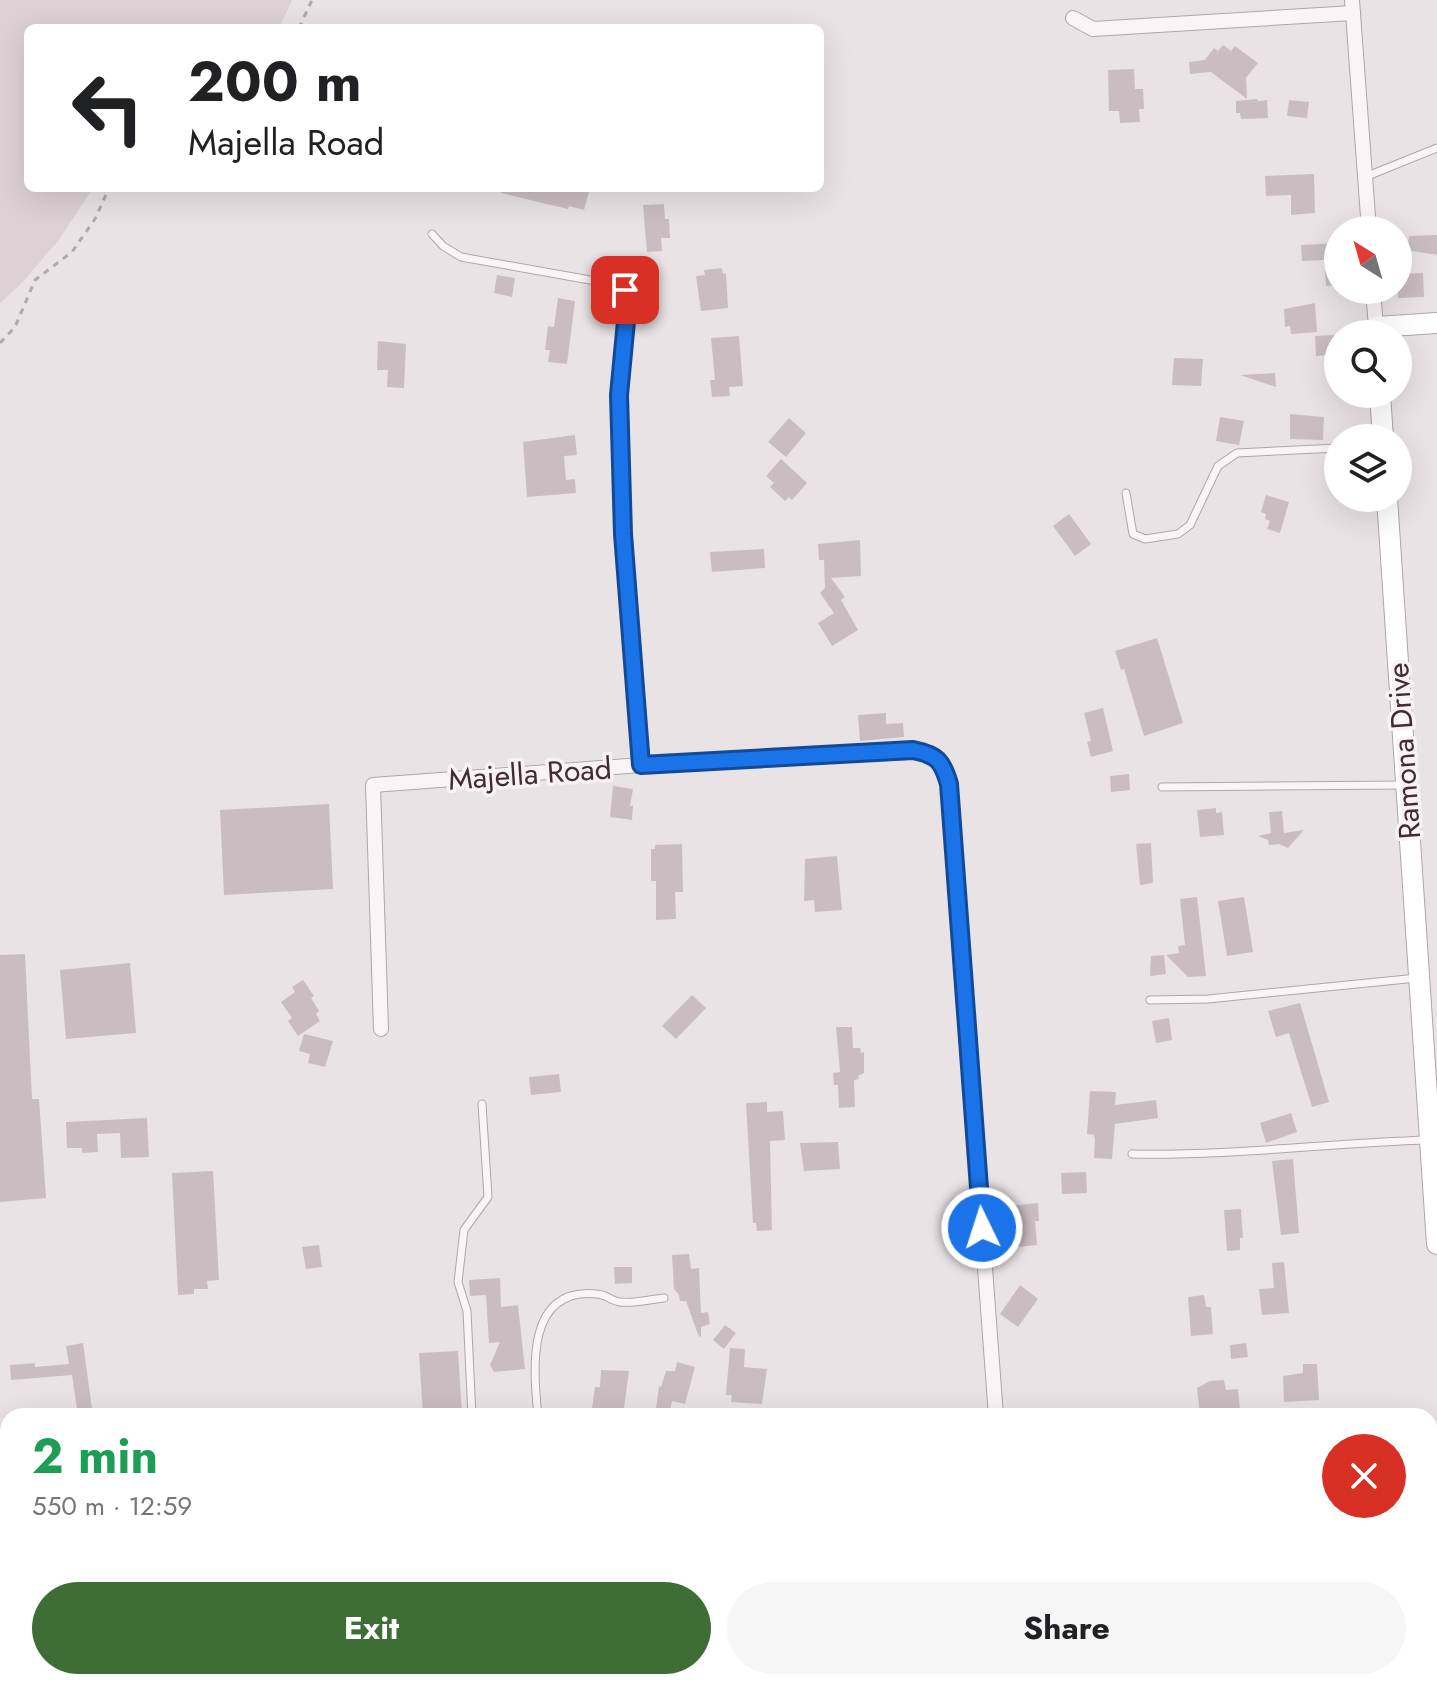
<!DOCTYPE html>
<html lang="en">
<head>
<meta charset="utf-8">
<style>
  :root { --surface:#fff; --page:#f6f6f6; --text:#202124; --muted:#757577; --accent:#3f6d36 }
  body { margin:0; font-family:Jost,sans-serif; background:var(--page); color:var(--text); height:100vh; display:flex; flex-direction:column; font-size:30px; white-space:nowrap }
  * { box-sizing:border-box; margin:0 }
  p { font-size:26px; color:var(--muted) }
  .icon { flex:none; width:44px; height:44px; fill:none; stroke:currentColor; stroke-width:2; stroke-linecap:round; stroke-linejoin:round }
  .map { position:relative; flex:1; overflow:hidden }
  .sheet { position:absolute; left:0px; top:1408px; width:1438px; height:282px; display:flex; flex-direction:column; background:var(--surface); border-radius:24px 24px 0 0; box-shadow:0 8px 32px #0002 }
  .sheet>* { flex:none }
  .top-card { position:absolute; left:24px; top:24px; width:800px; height:168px; border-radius:12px; box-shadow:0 8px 32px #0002; background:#fff; color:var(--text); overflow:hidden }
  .needle { width:52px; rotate:323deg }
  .controls { position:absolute; left:1324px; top:216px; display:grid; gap:16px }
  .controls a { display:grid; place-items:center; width:88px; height:88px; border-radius:50%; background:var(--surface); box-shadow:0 8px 32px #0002; font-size:40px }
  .pin { position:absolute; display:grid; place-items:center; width:68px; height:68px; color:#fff; margin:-34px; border-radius:16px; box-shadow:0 4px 12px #0006 }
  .me { position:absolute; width:88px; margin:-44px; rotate:356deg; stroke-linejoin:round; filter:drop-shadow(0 0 6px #0008) }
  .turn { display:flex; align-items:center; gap:28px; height:168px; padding:0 32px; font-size:36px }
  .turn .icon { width:104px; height:104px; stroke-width:2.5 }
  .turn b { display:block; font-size:56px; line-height:68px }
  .round { display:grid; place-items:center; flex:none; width:84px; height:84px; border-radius:42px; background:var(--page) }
  .summary { display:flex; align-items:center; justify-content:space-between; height:136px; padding:0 32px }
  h1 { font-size:48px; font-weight:700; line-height:60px; color:#1e9e55 }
  .button { display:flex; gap:16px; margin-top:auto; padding:16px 32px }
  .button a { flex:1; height:92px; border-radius:48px; background:var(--accent); color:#fff; font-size:32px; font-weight:700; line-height:92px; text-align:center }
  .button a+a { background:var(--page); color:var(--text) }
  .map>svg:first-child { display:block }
</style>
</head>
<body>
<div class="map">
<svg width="1437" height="1689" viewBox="0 0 1437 1689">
  <rect width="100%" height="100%" fill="#eae3e6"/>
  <path fill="#dcd1d5" d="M0,0H292L279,28H28V188H93L58,241L20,285L0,303Z"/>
  <g fill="#cabdc2">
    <path d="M1223,45L1231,51L1235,46L1258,63L1246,78L1247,99L1211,72L1190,74L1189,62L1205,60L1214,48L1218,51Z"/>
    <path d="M1134,69L1135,89H1143L1144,109H1139L1140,122L1120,123L1119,111H1109L1108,70Z"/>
    <path d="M1257,99L1258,101L1267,100L1268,118L1241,119L1240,113H1236V101Z"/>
    <path d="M1289,100L1309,102L1307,118L1287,116Z"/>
    <path d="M1314,174L1315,213L1291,215V195L1266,196L1265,176Z"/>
    <path d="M501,188H590L584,210L569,206L568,209L501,193Z"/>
    <path d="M664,204L665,219H669L670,238H661L662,251L647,252L643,205Z"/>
    <path d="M1437,235V255L1407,250L1409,236Z"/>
    <path d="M1338,243V285L1326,286L1324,260L1302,261L1301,245Z"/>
    <path d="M722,268L723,274L726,273L728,308L701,311L696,276L705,275L704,270Z"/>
    <path d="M1423,273L1424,297L1398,298V274Z"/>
    <path d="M497,275L515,278L512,297L494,293Z"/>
    <path d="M558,298L575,301L567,364L548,362L550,350H545L548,326L554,327Z"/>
    <path d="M1315,303L1317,332L1291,334L1290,326L1285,327L1284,309Z"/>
    <path d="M1338,335V354L1316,356L1315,336Z"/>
    <path d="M739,336L743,386L729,387L730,396L712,397L710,380H715L711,338Z"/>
    <path d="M378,341L406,344L404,388L387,387L388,370H377Z"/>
    <path d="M1174,358L1203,359L1201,386L1172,385Z"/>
    <path d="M1275,373L1276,387L1240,375Z"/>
    <path d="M1290,414L1324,417L1323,440L1290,439Z"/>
    <path d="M1220,417L1244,421L1239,445L1216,441Z"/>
    <path d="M789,418L806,433L786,457L768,442Z"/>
    <path d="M575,435L577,455L564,456L566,480L575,479L576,493L527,497L523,442Z"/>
    <path d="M781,459L807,483L792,500L789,497L785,501L770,487L774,483L766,476Z"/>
    <path d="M1266,495L1289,502L1280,533L1267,529L1270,521L1265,519L1266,514L1261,512Z"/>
    <path d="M1069,514L1091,544L1075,556L1053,526Z"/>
    <path d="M860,540L861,576L831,578L845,597L841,600L858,630L832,646L818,623L834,613L820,593L825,588L824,560H819L818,544Z"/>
    <path d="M764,549L765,568L712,572L710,552Z"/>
    <path d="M1157,638L1183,723L1144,736L1124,669L1121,670L1115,651Z"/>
    <path d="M1103,708L1113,751L1091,757L1087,742L1091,741L1084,713Z"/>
    <path d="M886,713V724L903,723L904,737L860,741L858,715Z"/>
    <path d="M1129,774L1130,790L1111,792L1110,776Z"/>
    <path d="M613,786L633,789L630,806H633L632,820L610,817Z"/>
    <path d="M329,804L333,889L224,895L220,810Z"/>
    <path d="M1216,808V813L1222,812L1224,835L1200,837L1197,810Z"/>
    <path d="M1282,811L1284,833L1304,830L1288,848L1279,844L1269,845L1268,840L1258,836L1271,833L1269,812Z"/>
    <path d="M1151,843L1153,883L1140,885L1136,844Z"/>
    <path d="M682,844L683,892H675L676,919L656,920V881H651V849H655V845Z"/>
    <path d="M837,856L842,910L815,912L814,900L804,901L805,859Z"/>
    <path d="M1197,897L1206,976L1188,977L1166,955L1179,953L1178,946L1185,945L1180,899Z"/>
    <path d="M1244,897L1253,952L1227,956L1218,901Z"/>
    <path d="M25,954L32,1099H39L46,1198L0,1202V955Z"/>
    <path d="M1164,955L1166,974L1150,976L1151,956Z"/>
    <path d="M130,963L136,1033L66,1039L60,970Z"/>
    <path d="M303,980L314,996L311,998L319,1011L316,1014L320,1021L298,1036L288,1021L292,1018L281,1002L295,992L292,987Z"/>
    <path d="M692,995L706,1008L676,1039L662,1026Z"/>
    <path d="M1300,1003L1329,1102L1312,1107L1289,1033L1276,1037L1268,1011Z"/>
    <path d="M1169,1018L1172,1040L1156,1043L1152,1021Z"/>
    <path d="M836,1027H852L853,1048H860L861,1053L864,1052V1073L858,1076L859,1079L854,1080L855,1107L839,1108L838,1085H834L833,1073L840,1072Z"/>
    <path d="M304,1034L333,1041L325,1067L308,1063L310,1054L299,1051Z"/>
    <path d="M559,1074L561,1092L531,1095L529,1077Z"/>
    <path d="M1090,1091L1116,1092L1115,1105L1156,1100L1158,1118L1115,1124L1112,1159L1094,1158L1095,1140L1094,1135L1087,1134Z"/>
    <path d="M767,1102V1112L783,1111L785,1140L770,1141L772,1230L757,1231L756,1223H753L746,1103Z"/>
    <path d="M1291,1113L1297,1132L1266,1143L1260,1123Z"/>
    <path d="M147,1118L149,1157L121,1158L120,1133L97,1134L98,1152L82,1153V1148H67L66,1122Z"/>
    <path d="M838,1142L840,1169L804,1171L800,1143Z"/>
    <path d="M1293,1159L1299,1233L1281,1235L1272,1161Z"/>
    <path d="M213,1171L219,1280L207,1281L208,1289H194V1294L178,1295L172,1173Z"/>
    <path d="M1086,1172L1087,1193L1062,1194L1061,1173Z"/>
    <path d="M1038,1203L1039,1221H1035L1037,1245L1018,1247L1016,1233L1010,1234L1008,1206Z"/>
    <path d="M1241,1209L1243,1238H1240V1250L1227,1251L1224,1210Z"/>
    <path d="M319,1245L322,1267L306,1269L302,1247Z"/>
    <path d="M689,1254L691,1269L699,1268L701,1313L708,1312L710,1324L701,1327V1336L699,1337L686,1301H680L679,1295L674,1289L672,1255Z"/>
    <path d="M1284,1262L1289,1313L1262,1315L1259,1289L1274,1288L1272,1263Z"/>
    <path d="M614,1267H632V1283L615,1284Z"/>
    <path d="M500,1278L501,1307L518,1305L525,1369L494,1372L490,1365L500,1342L489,1343L486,1295L470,1296L469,1280Z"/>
    <path d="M1020,1285L1038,1299L1018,1327L1000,1314Z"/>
    <path d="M1204,1295L1206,1307H1211L1213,1334L1191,1336L1188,1297Z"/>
    <path d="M725,1325L736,1333L724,1349L713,1340Z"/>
    <path d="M83,1343L93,1416H78L72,1375L11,1380L10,1365L35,1363V1367L69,1364L66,1346Z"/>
    <path d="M1246,1343L1248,1357L1231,1359L1230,1345Z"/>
    <path d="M730,1348L745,1349L744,1367L767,1369L762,1404L731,1402L732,1395H726Z"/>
    <path d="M458,1351L462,1414L423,1416L419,1353Z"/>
    <path d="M677,1362L695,1367L685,1404L672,1401L669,1416H655L659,1386L661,1387L666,1371H675Z"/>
    <path d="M1303,1364H1317L1319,1400L1284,1402L1283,1376L1303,1373Z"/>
    <path d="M601,1370L629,1371L623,1416H591L595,1387H600Z"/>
    <path d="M1224,1380L1226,1390L1238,1389L1240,1409L1217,1411V1416H1200L1197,1388L1210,1381Z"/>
  </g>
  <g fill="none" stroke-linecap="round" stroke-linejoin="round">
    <g stroke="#b1a4a9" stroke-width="9">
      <g id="lane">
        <path d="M1365,177L1437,148"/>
        <path d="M432,234L443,246L461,257L618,285L625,290L628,300L619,395L623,562L641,765"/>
        <path d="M1126,493L1133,534L1145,539L1178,534L1190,525L1218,466L1237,453L1338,448"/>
        <path d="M1162,787L1404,785"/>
        <path d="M1150,1000L1208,999L1417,978"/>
        <path d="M1132,1154C1232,1156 1329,1143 1428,1140"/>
        <path d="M472,1416L467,1311L458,1282L464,1230L488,1197L482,1104"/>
        <path d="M538,1416C533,1367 526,1287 597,1294C605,1294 612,1301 620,1302C634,1304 651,1299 664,1298"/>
        <path d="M0,1620L8,1638"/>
      </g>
    </g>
    <g stroke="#b1a4a9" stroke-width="16">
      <g id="street">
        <path d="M1352,0L1369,230"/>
        <path d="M1073,18L1093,29L1353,13"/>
        <path d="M1373,290L1376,327"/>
        <path d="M381,1029L373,785L641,765L913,750C937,755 942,760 949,784L996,1416"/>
        <path d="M543,1682V1689"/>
        <path d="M720,1682V1689"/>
        <path d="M877,1682V1689"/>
        <path d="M92,1689V1682"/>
      </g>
    </g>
    <g stroke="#b1a4a9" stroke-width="22">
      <g id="secondary">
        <path d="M1376,334V327L1437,323"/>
        <path d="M1380,394L1383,438"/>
        <path d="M1387,498L1437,1244"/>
        <path d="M1430,1468H1437"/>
        <path d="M0,1676L8,1669"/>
      </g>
    </g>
    <g stroke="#b3a8ad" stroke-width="3" stroke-dasharray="6 6" stroke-linecap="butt">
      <path d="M299,28L312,0"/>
      <path d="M0,343L15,327L35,280L72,252L95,219L109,188"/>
    </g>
    <use href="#lane" stroke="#f9f5f7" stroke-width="7"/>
    <use href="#street" stroke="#f9f5f7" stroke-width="14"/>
    <use href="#secondary" stroke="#fff" stroke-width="20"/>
  </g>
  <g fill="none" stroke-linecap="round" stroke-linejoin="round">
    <g stroke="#114b97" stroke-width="20">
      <path id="route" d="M625,290L628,300L619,395L623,534L641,765L913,750C937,755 942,760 949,784L982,1228"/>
    </g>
    <use href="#route" stroke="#1a73e8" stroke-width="14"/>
  </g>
  <g text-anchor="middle" stroke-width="7" stroke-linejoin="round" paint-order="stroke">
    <g font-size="30" fill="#422b34" stroke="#f8f2f5">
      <text transform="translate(1404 751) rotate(-94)" y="10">Ramona Drive</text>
      <text transform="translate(530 774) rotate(-4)" y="10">Majella Road</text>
    </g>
  </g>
</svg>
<div class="controls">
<a><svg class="needle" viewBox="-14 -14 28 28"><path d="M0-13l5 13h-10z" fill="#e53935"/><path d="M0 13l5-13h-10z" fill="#757577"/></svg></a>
<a><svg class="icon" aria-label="search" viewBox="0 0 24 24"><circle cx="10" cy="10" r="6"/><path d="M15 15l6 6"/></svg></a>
<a><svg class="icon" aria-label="layers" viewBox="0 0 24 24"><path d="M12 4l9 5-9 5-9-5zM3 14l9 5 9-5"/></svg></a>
</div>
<div class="pin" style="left:625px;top:290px;background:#d93025"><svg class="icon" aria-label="arrive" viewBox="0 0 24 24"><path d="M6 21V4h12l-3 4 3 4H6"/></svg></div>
<svg class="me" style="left:982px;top:1228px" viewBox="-20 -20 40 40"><circle r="17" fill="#1a73e8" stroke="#fff" stroke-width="3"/><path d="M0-11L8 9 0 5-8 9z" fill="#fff"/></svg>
<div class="top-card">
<div class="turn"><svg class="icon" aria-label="left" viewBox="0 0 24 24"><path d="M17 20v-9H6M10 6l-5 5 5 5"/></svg><div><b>200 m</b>Majella Road</div></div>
</div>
<section class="sheet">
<div class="summary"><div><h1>2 min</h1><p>550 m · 12:59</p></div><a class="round" style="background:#d93025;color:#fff"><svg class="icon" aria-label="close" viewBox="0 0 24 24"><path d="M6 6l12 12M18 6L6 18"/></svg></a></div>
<div class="button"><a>Exit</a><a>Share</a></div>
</section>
</div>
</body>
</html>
